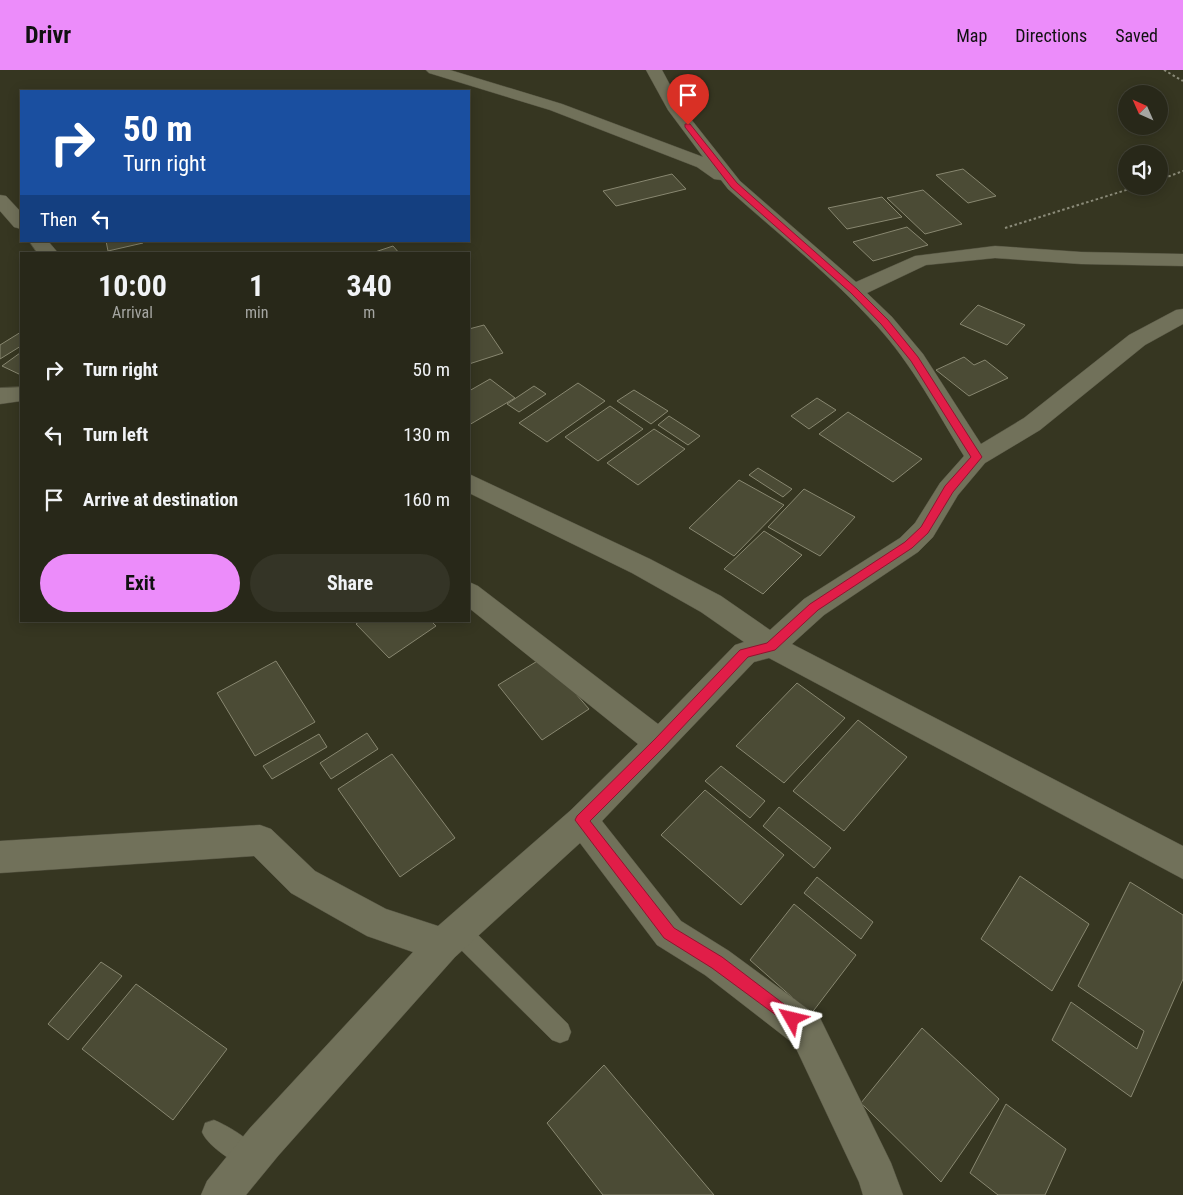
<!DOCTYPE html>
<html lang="en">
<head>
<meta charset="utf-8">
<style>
  :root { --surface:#282819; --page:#343426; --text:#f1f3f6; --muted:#a5a6a2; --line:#444438; --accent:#ec8cfa }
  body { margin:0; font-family:"Roboto Condensed",sans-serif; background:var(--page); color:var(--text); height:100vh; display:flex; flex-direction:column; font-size:19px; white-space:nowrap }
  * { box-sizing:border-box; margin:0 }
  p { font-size:16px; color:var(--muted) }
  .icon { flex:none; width:28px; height:28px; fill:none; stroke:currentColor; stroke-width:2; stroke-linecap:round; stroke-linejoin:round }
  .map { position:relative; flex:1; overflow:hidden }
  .sheet { position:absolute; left:20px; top:182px; width:450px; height:370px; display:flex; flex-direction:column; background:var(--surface); border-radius:0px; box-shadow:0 2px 12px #0003,0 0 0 1px var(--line) }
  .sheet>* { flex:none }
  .hud { position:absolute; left:20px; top:20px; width:450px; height:152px; border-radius:0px; box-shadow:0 2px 12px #0003,0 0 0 1px var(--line); background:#1a4fa0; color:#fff; overflow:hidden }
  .needle { width:32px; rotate:315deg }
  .tools { position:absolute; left:1118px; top:15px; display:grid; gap:10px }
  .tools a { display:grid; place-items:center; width:50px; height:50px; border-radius:50%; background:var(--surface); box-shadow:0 2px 12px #0003,0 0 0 1px var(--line); font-size:25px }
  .pin { position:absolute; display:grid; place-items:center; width:42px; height:42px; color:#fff; margin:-51px -21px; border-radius:50% 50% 50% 0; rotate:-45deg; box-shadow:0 0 5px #0007 }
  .pin .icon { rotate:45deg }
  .me { position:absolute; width:55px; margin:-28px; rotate:307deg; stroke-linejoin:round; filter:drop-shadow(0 0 4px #0008) }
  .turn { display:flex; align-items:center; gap:18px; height:105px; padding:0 20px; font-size:22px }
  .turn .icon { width:65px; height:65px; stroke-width:2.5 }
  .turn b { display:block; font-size:35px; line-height:42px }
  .then { display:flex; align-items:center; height:48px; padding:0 20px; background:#0003; gap:10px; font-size:19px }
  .eta { display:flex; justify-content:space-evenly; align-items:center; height:85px; text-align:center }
  .eta b { font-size:30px; font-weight:700; line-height:35px }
  .primary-button { display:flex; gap:10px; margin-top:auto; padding:10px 20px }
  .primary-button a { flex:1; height:58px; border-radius:30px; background:var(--accent); color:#111; font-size:20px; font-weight:700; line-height:58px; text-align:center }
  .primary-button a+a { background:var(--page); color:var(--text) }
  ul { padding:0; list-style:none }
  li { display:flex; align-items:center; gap:15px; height:65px; padding:0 20px }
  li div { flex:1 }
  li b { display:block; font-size:19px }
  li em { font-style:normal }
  header { display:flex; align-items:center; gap:30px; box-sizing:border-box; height:70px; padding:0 25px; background:var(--accent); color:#111 }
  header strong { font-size:24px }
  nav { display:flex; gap:28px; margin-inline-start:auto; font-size:18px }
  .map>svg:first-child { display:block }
</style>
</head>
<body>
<header>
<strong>Drivr</strong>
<nav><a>Map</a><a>Directions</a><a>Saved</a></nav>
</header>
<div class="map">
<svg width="1183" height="1125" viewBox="0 0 1183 1125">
  <rect width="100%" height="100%" fill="#363621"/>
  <g fill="#4b4b35" stroke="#888770">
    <path d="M963,99L996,126L968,133L936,105Z"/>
    <path d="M672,104L686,119L616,136L603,121Z"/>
    <path d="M923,120L962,154L925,164L887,128Z"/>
    <path d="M882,127L902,147L847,159L828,138Z"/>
    <path d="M907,157L928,175L873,191L853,172Z"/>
    <path d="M106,171H143V173L108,181Z"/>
    <path d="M393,176L400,184H369Z"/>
    <path d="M978,235L1025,255L1007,275L960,254Z"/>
    <path d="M484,255L503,283L469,294V259Z"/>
    <path d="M21,262V276L0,289V275Z"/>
    <path d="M21,282V305L2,296L20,283Z"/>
    <path d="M964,287L974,295L985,290L1008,308L969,326L936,300Z"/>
    <path d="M490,309L515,328L469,355V321Z"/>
    <path d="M578,313L605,331L547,372L519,353Z"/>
    <path d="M534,316L546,324L519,342L507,334Z"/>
    <path d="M634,320L668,341L651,354L617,331Z"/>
    <path d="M817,328L836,340L809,359L791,346Z"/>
    <path d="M610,336L643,359L598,391L565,367Z"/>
    <path d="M848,342L922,389L893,412L819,364Z"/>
    <path d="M669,346L700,366L688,375L658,355Z"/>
    <path d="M654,359L685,379L638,415L607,393Z"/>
    <path d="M758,398L792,419L783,427L749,405Z"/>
    <path d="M739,410L784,435L734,486L689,458Z"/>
    <path d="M804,419L855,447L820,486L768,457Z"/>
    <path d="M764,461L802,485L763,524L724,499Z"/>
    <path d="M360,551H431L436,556L389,588L356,554Z"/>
    <path d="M544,587L589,639L542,670L498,615Z"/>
    <path d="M276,591L315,652L255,686L217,623Z"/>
    <path d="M797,613L845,648L784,713L736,676Z"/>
    <path d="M858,650L907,687L844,761L793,721Z"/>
    <path d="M367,663L378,679L331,709L320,693Z"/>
    <path d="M319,664L327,677L272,709L263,696Z"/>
    <path d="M392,684L455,768L400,807L338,719Z"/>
    <path d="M721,696L765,731L750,748L705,711Z"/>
    <path d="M705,720L784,785L741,835L661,765Z"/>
    <path d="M779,737L831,778L814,798L763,756Z"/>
    <path d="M1020,806L1089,854L1052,921L981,869Z"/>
    <path d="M817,807L873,852L861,869L804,823Z"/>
    <path d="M1130,812L1183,845V909L1131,1027L1052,970L1071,932L1137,979L1144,961L1078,916Z"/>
    <path d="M794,834L856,885L811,944L750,890Z"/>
    <path d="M101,892L122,906L68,970L48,954Z"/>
    <path d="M136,914L227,979L173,1050L82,979Z"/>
    <path d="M922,958L999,1029L941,1112L861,1033Z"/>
    <path d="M604,995L714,1125H603L547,1053Z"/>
    <path d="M1006,1034L1066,1079L1045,1125H998L970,1103Z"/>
  </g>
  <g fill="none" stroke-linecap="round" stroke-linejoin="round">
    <g stroke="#52513f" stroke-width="1">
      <g id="lane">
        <path d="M458,850L466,853L568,954L571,962L568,970L560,973L552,970L450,869L447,861L450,853Z"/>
        <path d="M214,1050C229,1056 257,1073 263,1088L260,1097L251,1100C236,1094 208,1077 202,1062L205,1053Z"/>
      </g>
    </g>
    <g stroke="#52513f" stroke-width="1">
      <g id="street">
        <path d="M426,0H450L562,34L703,87L668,40L646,0H662L683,39L740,111L856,212L915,186L995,176L1081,182L1183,184V196L1081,194L995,188L926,195L867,223L892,247L923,284L981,374L1024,348L1129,265L1176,240L1183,239V254L1145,275L1040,360L985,393L958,425L933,467L918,482L824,545L792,574L1183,776V809L769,588L754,592L602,751L681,851L729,881L820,948L891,1093L903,1125H863L859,1112L794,974L705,905L657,875L580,773L455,887L278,1086L246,1125H201L207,1111L250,1058L413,882L367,866L291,823L254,786L0,803V771L260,755L271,759L315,801L386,839L438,856L571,740L638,674L469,538V512L478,516L658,654L735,575L744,572L701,542L632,503L469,423V404L650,489L721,526L770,560L804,529L900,468L915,453L940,413L964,386C937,342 912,294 877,256C832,206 778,164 728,119L721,110L714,109L697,97L550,40L429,3Z"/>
        <path d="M0,125L6,126L21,142V159L14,157L0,141Z"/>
        <path d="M29,171H48L59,184H38Z"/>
        <path d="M21,317V331L0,334V318Z"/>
      </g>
    </g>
    <g stroke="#8b8b79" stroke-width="2" stroke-dasharray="2.5 2.5" stroke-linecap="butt">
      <path d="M1164,0L1183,11"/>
      <path d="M1159,110L1183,101"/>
      <path d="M1005,158L1139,116"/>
    </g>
    <use href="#lane" fill="#71715a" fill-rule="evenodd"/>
    <use href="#street" fill="#71715a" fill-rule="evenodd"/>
  </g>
  <path fill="#e11d48" stroke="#92132f" d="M685,54H690L737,113L857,219L888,250L918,287L982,387L953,422L928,463L912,478L818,540L775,580L748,587L664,677L590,751L674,858L722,887L797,944L799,949L797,954L792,957L712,898L664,868L575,750L577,746L655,669L740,580L767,573L810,534L905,472L921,457L945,416L971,387L911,291L881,254L851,223L731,117L685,57Z"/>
</svg>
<div class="tools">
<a><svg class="needle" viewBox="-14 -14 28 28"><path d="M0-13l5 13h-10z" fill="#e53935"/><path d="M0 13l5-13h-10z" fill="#a5a6a2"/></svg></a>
<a><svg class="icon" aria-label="sound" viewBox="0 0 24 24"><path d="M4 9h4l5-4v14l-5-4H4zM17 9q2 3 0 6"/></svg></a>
</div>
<div class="pin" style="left:688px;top:55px;background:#d93025"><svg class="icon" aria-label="arrive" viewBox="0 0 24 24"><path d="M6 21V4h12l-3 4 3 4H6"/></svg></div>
<svg class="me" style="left:792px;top:949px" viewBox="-20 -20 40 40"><path d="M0-17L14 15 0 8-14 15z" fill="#e11d48" stroke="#fff" stroke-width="4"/></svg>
<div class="hud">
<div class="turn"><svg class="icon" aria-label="right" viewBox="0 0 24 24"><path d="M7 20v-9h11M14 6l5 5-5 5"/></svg><div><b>50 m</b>Turn right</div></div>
<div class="then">Then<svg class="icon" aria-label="left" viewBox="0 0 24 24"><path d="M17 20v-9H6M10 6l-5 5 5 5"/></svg></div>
</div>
<section class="sheet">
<div class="eta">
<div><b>10:00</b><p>Arrival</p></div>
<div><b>1</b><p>min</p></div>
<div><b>340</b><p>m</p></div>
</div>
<ul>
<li><svg class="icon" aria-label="right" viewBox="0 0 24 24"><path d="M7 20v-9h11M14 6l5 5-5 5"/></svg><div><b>Turn right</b></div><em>50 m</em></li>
<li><svg class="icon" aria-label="left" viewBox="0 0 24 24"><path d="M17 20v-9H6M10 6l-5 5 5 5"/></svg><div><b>Turn left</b></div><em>130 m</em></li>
<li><svg class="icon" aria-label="arrive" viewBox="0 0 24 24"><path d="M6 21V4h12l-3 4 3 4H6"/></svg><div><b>Arrive at destination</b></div><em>160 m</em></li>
</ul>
<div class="primary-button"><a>Exit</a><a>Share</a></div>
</section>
</div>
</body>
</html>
